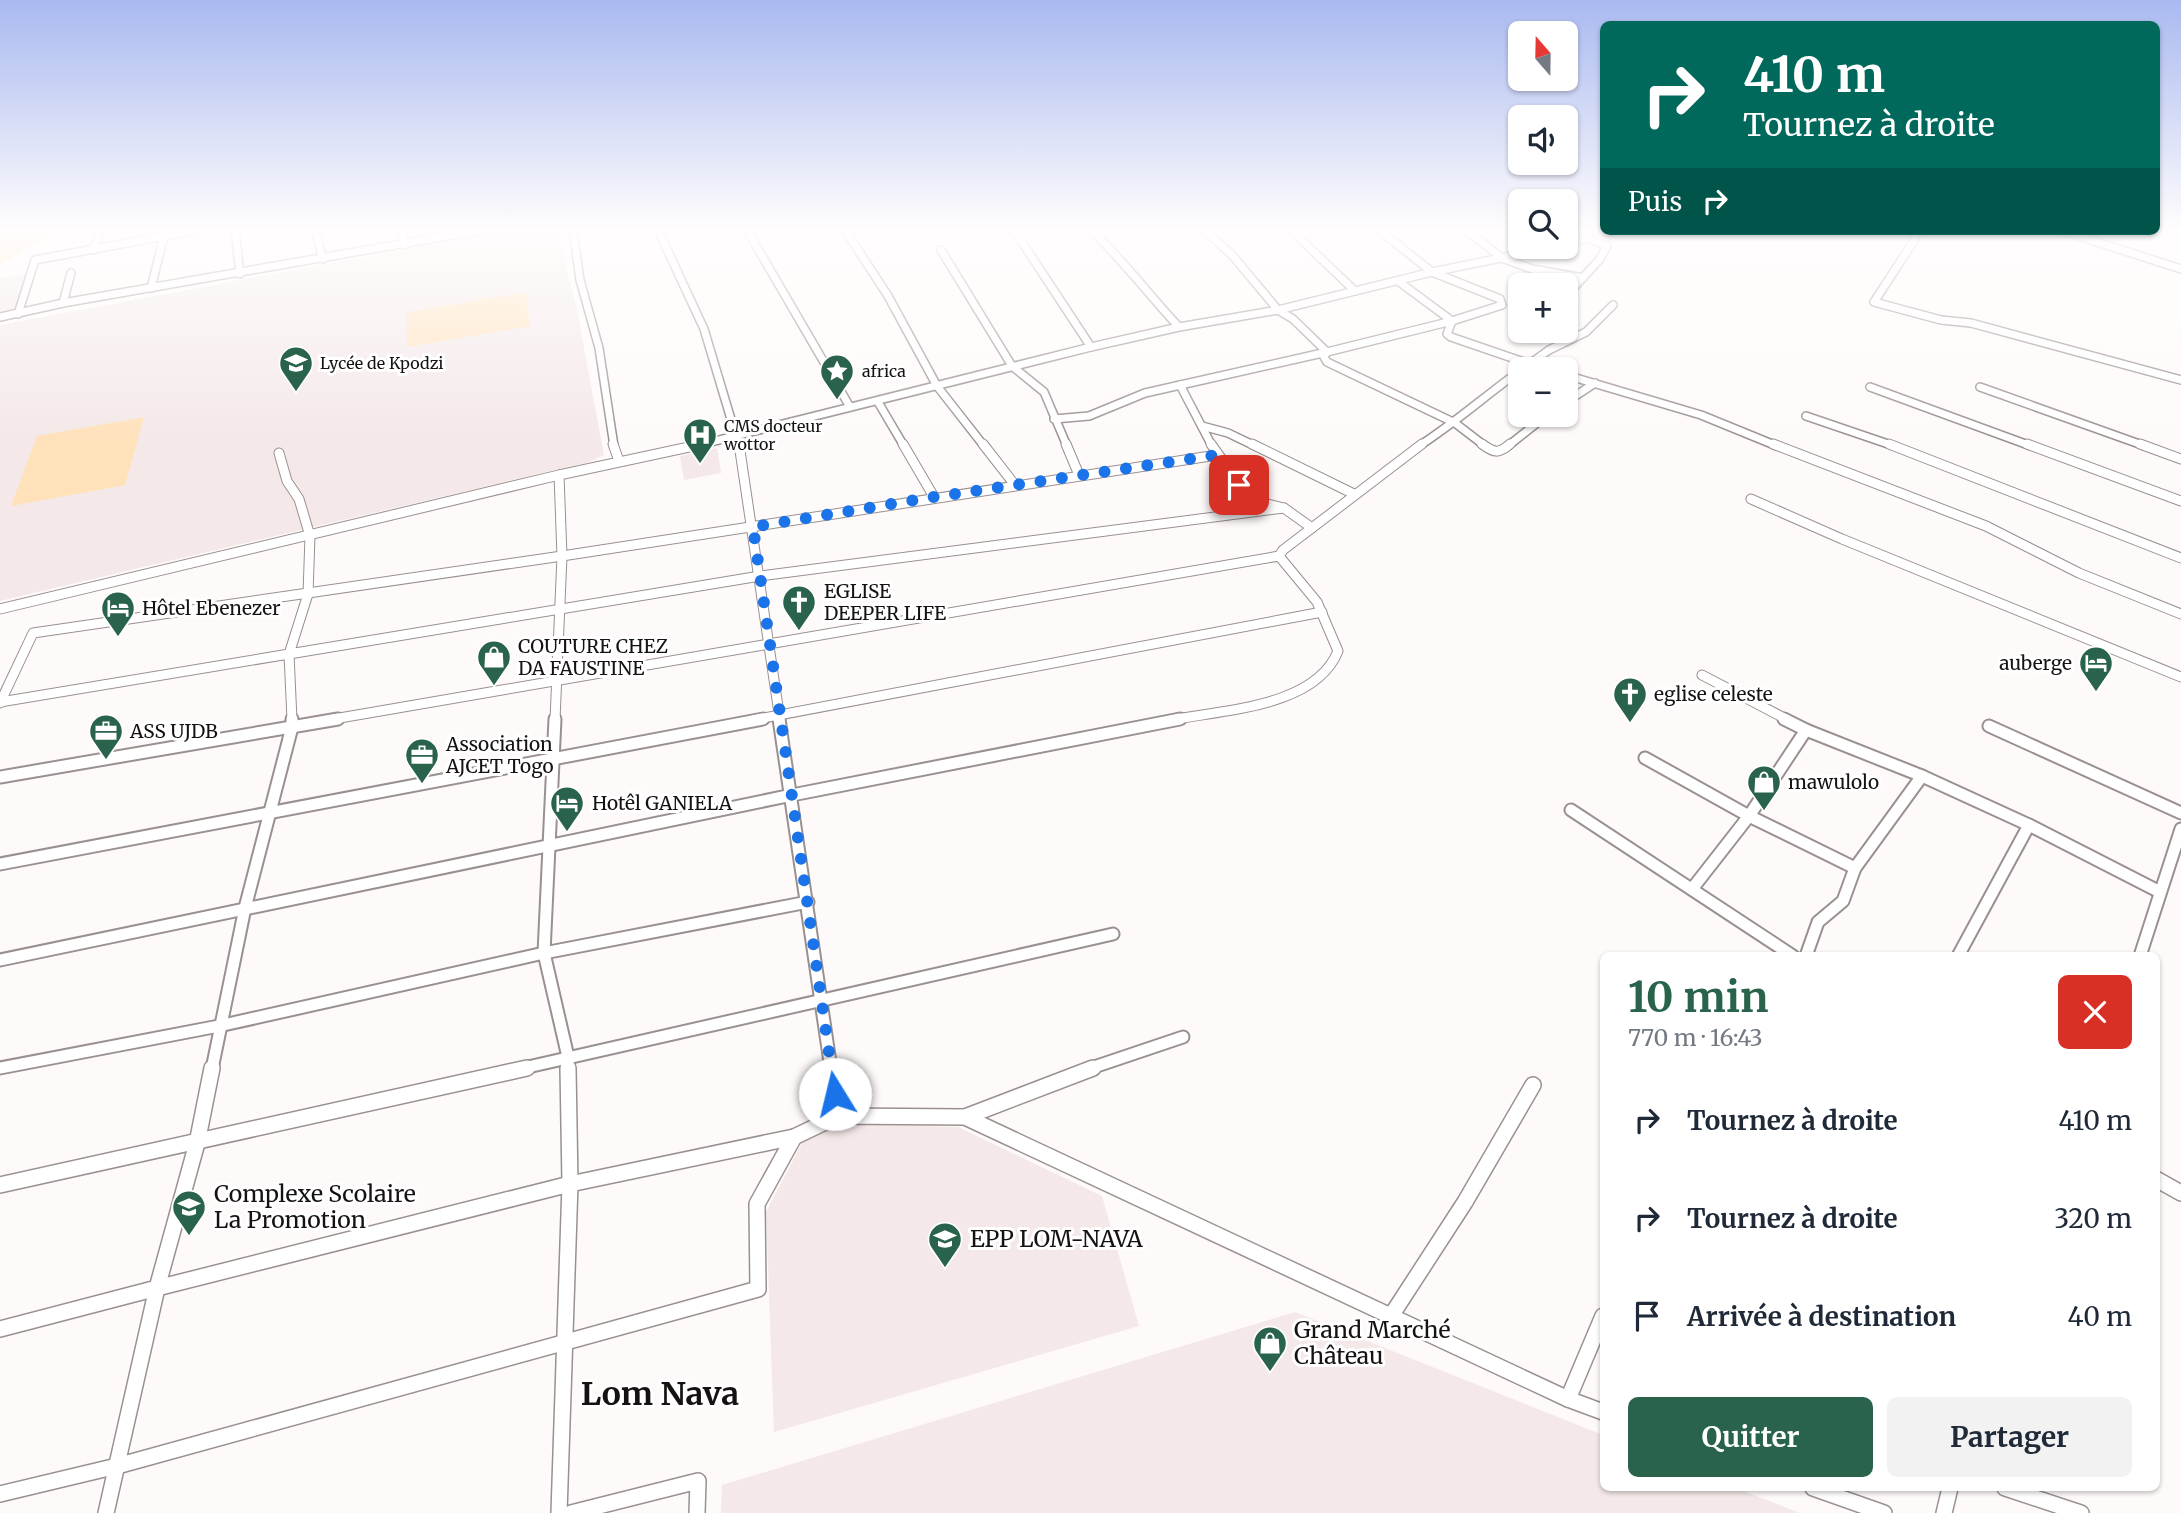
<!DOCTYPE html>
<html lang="fr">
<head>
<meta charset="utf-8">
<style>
  :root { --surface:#fff; --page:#f2f2f3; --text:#1f2937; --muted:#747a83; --accent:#2a634b }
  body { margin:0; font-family:Merriweather,serif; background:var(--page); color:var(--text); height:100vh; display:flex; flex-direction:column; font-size:26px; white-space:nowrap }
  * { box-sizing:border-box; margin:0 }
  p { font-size:23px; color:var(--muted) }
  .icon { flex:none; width:38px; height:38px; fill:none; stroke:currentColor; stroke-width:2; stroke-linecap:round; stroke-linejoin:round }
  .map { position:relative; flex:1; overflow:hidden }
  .sheet { position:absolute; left:1600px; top:952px; width:560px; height:539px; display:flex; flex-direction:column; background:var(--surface); border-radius:10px; box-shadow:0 2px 5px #0004 }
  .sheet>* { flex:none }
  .guide { position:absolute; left:1600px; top:21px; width:560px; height:214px; border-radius:10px; box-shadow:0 2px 5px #0004; background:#00695c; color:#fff; overflow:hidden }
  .needle { width:46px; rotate:340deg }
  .tools { position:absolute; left:1508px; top:21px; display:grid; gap:14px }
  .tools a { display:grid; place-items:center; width:70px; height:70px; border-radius:10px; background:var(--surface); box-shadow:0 2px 5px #0004; font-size:35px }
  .pin { position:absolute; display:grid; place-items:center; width:60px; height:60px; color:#fff; margin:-30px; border-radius:14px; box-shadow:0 4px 10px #0006 }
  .me { position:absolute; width:77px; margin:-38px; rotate:351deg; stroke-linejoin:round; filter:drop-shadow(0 0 5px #0008) }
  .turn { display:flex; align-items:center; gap:24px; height:147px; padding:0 28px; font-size:32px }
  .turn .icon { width:91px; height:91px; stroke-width:2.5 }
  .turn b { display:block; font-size:49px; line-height:60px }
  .then { display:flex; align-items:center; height:66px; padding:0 28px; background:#0003; gap:14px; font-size:26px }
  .round { display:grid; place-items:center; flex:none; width:74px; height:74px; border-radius:10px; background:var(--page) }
  .head { display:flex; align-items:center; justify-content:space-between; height:119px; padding:0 28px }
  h1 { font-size:42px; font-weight:700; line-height:52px; color:var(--accent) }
  .primary-button { display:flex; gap:14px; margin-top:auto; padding:14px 28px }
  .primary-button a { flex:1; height:80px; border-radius:10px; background:var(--accent); color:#fff; font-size:28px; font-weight:700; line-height:80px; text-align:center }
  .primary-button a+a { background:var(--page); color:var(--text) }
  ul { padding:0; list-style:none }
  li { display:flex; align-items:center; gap:21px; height:98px; padding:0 28px }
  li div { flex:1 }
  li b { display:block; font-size:26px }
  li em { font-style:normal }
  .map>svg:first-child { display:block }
</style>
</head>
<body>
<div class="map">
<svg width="2181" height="1513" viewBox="0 0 2181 1513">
  <rect width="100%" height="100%" fill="#fffafa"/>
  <g fill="#f4e8e8">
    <path d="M507,230H557L577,310L604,455L589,462L0,601V325Z"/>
    <path d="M27,274L14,313L0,315V278Z"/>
    <path d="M717,448L721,473L684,480L680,456Z"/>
    <path d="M841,1124L958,1127L1102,1196L1139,1326L774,1432L766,1212L802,1143Z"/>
    <path d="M1295,1312L1603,1435V1488H1736L1800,1513H721L722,1485Z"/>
  </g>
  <g fill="#ffe1ba">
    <path d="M0,230H55L50,237L0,264Z"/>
    <path d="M526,292L530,326L407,347V312Z"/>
    <path d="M144,417L125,485L11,506L37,436Z"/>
  </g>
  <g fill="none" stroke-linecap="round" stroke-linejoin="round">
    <g stroke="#9a9090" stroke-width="10">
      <g id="minor-far3">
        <path d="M235,230L240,274"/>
        <path d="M315,230L323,259"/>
        <path d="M402,230L404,245"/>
        <path d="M573,230L580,280L599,348L614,446"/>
        <path d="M658,230L704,329L739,446"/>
        <path d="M747,230L850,407"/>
        <path d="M845,230L888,296L937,386L984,446"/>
        <path d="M1014,230L1091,347"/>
        <path d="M1091,230C1123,260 1149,295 1179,327"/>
        <path d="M1291,230L1355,291"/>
        <path d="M1379,230L1432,272L1500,299L1502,305L1452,321L1327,352L1324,357L1327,362L1455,423L1485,446"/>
        <path d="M1466,230L1502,258L1532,269L1583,278"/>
        <path d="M1917,231L1915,239L1874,302L1941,320L1971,323L2181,380"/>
        <path d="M2063,231L2181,269"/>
        <path d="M1566,244L1588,238L1591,230"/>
        <path d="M93,250L101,230"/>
        <path d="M941,250L1012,366L1044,392L1067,446"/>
        <path d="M1398,281L1452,321"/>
        <path d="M151,288L165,232"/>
        <path d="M1566,296L1600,259L1607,246L1588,238"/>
        <path d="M63,303L71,273"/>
        <path d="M18,314L35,260L197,230"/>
        <path d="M0,317L63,303L481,230"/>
        <path d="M1452,321L1447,334L1451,337L1544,369"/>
        <path d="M1524,368L1549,350L1586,332L1613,305"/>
        <path d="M1566,375L1701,415L1777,446"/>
        <path d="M1180,385L1212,446"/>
        <path d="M1870,387L2031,446"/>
        <path d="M1980,387L2145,446"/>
        <path d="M878,402L904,446"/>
        <path d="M1566,402L1595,383"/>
        <path d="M1806,416L1894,446"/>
        <path d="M1054,419L1089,416L1145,393L1327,352L1293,319L1278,310L1232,255L1204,230"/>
        <path d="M1202,426L1228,433L1255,446"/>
        <path d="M695,446L1091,347L1179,327L1278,310L1432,272L1555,247"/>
        <path d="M1419,446C1455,423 1486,395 1521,370"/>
        <path d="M1508,446L1547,415"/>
      </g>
    </g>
    <g stroke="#9a9090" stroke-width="11">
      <g id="minor-far2">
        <path d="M613,444L619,461"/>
        <path d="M739,444L780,720"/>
        <path d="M903,444L934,497"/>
        <path d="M983,444L1015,485"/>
        <path d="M1066,444L1079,475"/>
        <path d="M1211,444L1251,500L1284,508L1312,528"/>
        <path d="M1252,444L1354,494"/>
        <path d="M1482,444C1494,453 1499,454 1510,444"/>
        <path d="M1773,444L1986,526L2079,573L2181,614"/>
        <path d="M1889,444L2181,558"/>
        <path d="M2027,444L2181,501"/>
        <path d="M2140,444L2181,459"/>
        <path d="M279,453L287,481L299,499L310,536L308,594L289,654L760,576L1284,508"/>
        <path d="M1751,499L1842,539L2181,677"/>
        <path d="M0,609L559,475L703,444"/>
        <path d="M1702,675L1788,720"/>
        <path d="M0,702L289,654L292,720"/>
        <path d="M0,703L33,633L562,556L1217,455"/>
        <path d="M328,720L1279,556L1283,550L1422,444"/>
        <path d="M555,720L562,556L559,475"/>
        <path d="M753,720L1322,612"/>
        <path d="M1171,720C1223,710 1316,707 1338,651L1317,602L1279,556"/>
      </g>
    </g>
    <g stroke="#9a9090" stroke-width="15">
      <g id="minor-far1">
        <path d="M555,719L544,953L568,1057V1069"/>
        <path d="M779,719L831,1069"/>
        <path d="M1784,719L1806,730"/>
        <path d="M1989,726L2181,813"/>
        <path d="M1645,758L1749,816L1855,868"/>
        <path d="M0,777L338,719"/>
        <path d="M1571,810L1793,956"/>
        <path d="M0,864L763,719"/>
        <path d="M1692,889L1749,816L1806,730L1922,776L2029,825L2160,892"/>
        <path d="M1806,956L1818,922L1843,901L1855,868L1922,776"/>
        <path d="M1958,956L2029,825"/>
        <path d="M2140,956L2181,829"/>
        <path d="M0,960L792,795L1180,719"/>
        <path d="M0,1068L219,1026L544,953L808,902"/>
        <path d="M212,1069L245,908L292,727V719"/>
        <path d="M519,1069L1113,934"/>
        <path d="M1088,1069L1183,1037"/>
      </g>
    </g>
    <g stroke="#9a9090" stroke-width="18">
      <g id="minor">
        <path d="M831,1068L838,1116"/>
        <path d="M965,1117L1093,1068"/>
        <path d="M2156,1179L2181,1193"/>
        <path d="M0,1185L527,1068"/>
        <path d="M1391,1316L1465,1202L1533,1085"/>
        <path d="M0,1329L157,1288L197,1143L212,1068"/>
        <path d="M1568,1399L1603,1316"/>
        <path d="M1813,1488L1884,1513"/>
        <path d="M2005,1488L2081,1513"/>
        <path d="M0,1494L117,1466L758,1289L757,1204L794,1137"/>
        <path d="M106,1513L157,1288L570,1184L794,1137L838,1116L965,1117L1568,1399L1603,1412"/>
        <path d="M559,1513L570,1184L568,1068"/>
        <path d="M571,1513L698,1481L697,1513"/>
        <path d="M1944,1513L1950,1488"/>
      </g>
    </g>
    <use href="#minor-far3" stroke="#fff" stroke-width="7"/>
    <use href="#minor-far2" stroke="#fff" stroke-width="9"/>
    <use href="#minor-far1" stroke="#fff" stroke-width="11"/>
    <use href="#minor" stroke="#fff" stroke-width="15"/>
  </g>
  <linearGradient id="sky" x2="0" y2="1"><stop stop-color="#a9b9f0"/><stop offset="0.52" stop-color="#fffdfd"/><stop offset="1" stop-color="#fffdfd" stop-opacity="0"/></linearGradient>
  <rect width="2181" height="442" fill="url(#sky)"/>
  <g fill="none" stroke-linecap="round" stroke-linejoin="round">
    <path stroke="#1a73e8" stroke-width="12" stroke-dasharray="0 21.6" d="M835,1094L753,527L934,497L1217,455L1239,485"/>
  </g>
  <defs>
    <g id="school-pin" transform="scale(1.75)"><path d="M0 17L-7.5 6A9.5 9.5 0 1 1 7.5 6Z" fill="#2a634b" stroke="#fff"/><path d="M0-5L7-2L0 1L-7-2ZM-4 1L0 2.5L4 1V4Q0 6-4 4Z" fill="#fff"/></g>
    <g id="sight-pin" transform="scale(1.75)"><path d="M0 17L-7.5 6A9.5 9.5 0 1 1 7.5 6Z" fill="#2a634b" stroke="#fff"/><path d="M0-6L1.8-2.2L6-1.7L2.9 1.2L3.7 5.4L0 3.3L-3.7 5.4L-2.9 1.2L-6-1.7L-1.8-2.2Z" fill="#fff"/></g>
    <g id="hospital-pin" transform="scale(1.75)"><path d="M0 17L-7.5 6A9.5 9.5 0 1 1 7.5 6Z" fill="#2a634b" stroke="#fff"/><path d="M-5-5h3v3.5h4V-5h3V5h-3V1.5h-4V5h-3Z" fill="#fff"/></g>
    <g id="church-pin" transform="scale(1.75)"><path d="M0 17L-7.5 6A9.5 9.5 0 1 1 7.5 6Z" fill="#2a634b" stroke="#fff"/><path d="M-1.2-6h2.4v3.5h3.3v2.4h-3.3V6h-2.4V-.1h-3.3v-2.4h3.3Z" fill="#fff"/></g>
    <g id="hotel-pin" transform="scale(1.75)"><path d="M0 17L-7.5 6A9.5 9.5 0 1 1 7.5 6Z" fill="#2a634b" stroke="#fff"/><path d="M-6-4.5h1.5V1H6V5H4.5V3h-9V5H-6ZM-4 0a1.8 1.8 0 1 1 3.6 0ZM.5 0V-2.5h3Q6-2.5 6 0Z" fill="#fff"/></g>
    <g id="shop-pin" transform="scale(1.75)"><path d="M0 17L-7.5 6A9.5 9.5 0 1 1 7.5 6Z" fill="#2a634b" stroke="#fff"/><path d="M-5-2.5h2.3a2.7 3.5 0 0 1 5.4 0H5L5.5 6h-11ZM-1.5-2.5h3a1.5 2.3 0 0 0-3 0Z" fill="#fff"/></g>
    <g id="office-pin" transform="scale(1.75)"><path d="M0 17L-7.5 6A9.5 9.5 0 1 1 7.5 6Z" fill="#2a634b" stroke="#fff"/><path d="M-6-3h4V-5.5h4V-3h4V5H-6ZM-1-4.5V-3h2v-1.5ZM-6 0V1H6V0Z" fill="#fff"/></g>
  </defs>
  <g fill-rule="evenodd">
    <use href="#school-pin" x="296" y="363"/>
    <use href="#sight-pin" x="837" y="371"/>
    <use href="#hospital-pin" x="700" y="435"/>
    <use href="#church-pin" x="799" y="602"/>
    <use href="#hotel-pin" x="118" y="608"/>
    <use href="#shop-pin" x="494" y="657"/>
    <use href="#hotel-pin" x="2096" y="663"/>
    <use href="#church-pin" x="1630" y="694"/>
    <use href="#office-pin" x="106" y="731"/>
    <use href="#office-pin" x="422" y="755"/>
    <use href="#shop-pin" x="1764" y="782"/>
    <use href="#hotel-pin" x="567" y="803"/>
    <use href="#school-pin" x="189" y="1207"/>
    <use href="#school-pin" x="945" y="1239"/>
    <use href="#shop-pin" x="1270" y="1343"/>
  </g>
  <g text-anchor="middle" stroke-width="6" stroke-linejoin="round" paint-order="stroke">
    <g font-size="16" fill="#161212" stroke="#fff" text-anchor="start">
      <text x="320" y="369">Lycée de Kpodzi</text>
      <text x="862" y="377">africa</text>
      <text x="724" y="432">CMS docteur<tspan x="724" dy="18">wottor</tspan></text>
    </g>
    <g font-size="19" fill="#161212" stroke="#fff" text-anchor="start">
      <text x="824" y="598">EGLISE<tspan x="824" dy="22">DEEPER LIFE</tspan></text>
      <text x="142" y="615">Hôtel Ebenezer</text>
      <text x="518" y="653">COUTURE CHEZ<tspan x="518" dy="22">DA FAUSTINE</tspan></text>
      <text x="2072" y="670" text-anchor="end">auberge</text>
      <text x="1654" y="701">eglise celeste</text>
      <text x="130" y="738">ASS UJDB</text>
      <text x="446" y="751">Association<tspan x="446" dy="22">AJCET Togo</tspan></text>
      <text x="1788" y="789">mawulolo</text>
      <text x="592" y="810">Hotêl GANIELA</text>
    </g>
    <g font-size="23" fill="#161212" stroke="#fff" text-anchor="start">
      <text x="214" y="1202">Complexe Scolaire<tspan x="214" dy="26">La Promotion</tspan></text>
      <text x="970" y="1247">EPP LOM-NAVA</text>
      <text x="1294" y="1338">Grand Marché<tspan x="1294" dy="26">Château</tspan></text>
    </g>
    <g font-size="32" font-weight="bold" fill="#161212" stroke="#fff">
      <text x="660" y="1405">Lom Nava</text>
    </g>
  </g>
</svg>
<div class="tools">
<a><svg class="needle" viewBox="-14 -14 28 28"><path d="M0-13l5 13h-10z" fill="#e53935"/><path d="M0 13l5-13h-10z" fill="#747a83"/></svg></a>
<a><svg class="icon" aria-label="sound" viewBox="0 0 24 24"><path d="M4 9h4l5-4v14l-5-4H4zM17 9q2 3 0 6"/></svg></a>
<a><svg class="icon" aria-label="search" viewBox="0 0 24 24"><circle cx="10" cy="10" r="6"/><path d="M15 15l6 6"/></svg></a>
<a>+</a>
<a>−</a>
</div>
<div class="pin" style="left:1239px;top:485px;background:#d93025"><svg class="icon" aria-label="arrive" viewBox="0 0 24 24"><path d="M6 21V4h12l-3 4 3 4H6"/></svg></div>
<svg class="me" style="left:835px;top:1094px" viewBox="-20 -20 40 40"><circle r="19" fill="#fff"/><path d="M0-13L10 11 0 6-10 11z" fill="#1a73e8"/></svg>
<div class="guide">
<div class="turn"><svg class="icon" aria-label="right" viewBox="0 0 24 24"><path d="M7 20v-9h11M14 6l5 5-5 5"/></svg><div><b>410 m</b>Tournez à droite</div></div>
<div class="then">Puis<svg class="icon" aria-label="right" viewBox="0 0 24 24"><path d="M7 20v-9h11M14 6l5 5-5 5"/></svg></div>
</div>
<section class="sheet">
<div class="head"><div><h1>10 min</h1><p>770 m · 16:43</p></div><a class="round" style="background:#d93025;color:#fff"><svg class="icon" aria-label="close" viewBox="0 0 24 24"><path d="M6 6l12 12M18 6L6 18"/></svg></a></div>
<ul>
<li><svg class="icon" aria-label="right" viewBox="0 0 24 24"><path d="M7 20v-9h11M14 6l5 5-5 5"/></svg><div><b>Tournez à droite</b></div><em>410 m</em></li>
<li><svg class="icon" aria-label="right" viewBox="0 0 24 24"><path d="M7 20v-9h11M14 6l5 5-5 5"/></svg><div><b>Tournez à droite</b></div><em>320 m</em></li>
<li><svg class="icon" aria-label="arrive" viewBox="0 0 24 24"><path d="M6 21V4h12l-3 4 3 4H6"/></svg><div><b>Arrivée à destination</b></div><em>40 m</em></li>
</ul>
<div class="primary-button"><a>Quitter</a><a>Partager</a></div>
</section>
</div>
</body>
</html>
